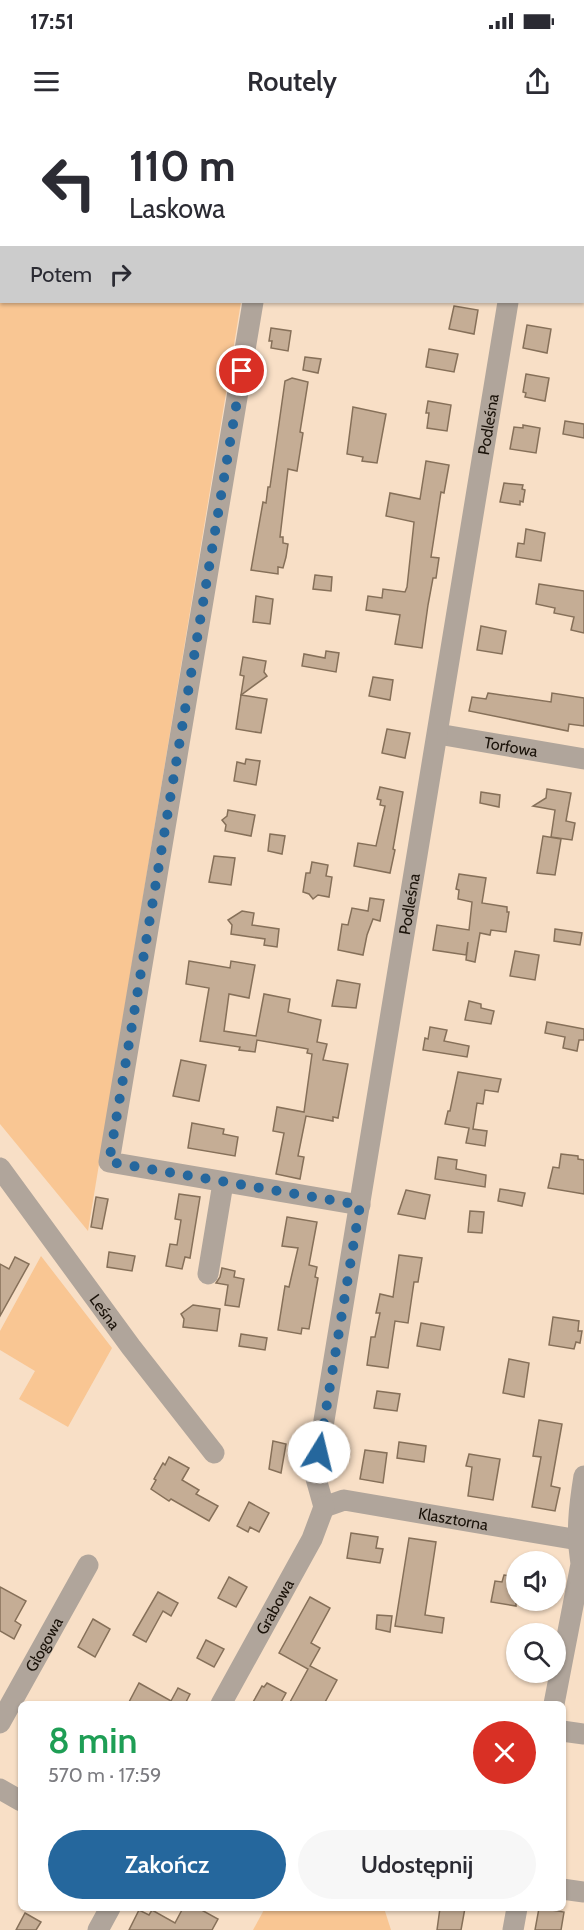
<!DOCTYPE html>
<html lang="pl">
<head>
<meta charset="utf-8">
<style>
  :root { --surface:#fff; --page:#f7f7f7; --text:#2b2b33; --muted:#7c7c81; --accent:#25679d }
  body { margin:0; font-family:Cabin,sans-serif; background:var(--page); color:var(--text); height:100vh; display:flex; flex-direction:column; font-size:22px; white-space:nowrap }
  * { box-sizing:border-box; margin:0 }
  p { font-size:20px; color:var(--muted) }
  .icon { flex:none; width:33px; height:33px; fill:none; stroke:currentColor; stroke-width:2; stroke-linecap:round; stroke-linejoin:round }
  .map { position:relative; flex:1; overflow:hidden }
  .panel { position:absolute; left:18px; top:1581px; width:548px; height:210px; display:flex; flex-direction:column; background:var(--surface); border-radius:9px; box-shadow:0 2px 4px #0004 }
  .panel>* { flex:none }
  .banner { position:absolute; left:0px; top:0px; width:585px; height:183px; box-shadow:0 2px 4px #0004; background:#fff; color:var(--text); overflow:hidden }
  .buttons { position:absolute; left:506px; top:1431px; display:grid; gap:12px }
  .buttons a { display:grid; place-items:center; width:60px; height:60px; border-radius:50%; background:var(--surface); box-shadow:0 2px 4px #0004; font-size:30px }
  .pin { position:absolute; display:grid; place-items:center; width:51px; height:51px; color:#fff; margin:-26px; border:3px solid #fff; border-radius:50%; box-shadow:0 2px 6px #0007 }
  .me { position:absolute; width:66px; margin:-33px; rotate:9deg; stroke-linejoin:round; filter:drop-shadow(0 0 4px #0008) }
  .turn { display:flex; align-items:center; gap:21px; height:126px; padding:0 30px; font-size:27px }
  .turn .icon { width:78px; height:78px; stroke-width:2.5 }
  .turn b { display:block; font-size:42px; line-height:51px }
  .then { display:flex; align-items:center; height:57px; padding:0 30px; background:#0003; gap:12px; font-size:22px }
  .round { display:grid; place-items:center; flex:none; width:63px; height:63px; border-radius:32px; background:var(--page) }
  .summary { display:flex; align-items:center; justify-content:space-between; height:102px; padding:0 30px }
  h1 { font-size:36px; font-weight:600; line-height:45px; color:#1e9e55 }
  .button { display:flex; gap:12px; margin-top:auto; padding:12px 30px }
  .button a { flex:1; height:69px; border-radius:36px; background:var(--accent); color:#fff; font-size:24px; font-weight:600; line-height:69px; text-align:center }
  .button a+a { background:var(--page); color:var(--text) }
  .status { display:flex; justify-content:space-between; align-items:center; height:42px; padding:0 30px; background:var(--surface); direction:ltr }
  .status svg { height:16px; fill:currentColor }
  header { display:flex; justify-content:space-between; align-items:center; height:78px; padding:0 30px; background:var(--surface); font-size:27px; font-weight:600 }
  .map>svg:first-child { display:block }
</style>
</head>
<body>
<div class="status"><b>17:51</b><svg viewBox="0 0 49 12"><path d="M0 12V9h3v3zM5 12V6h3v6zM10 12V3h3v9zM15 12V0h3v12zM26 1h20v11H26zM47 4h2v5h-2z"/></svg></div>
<header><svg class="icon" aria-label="menu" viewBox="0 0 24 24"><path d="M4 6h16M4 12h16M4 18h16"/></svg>Routely<svg class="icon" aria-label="share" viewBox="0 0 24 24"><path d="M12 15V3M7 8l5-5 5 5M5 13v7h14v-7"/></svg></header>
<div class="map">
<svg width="584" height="1810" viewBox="0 0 584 1810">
  <rect width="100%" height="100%" fill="#f8dfc6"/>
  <g fill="#f9c693">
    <path d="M0,0H271V2H2V182H241L88,1111L0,1004Z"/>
    <path d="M41,1136L112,1228L68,1307L19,1279L35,1251L0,1230V1211Z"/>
    <path d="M265,1788H384L391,1810H253Z"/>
  </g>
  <g fill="#c5ad95" stroke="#867059" stroke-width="1.5">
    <path d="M454,186L478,190L474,214L449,209Z"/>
    <path d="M527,205L551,209L547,233L523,228Z"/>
    <path d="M271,208L291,211L288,231L271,228L272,221H269Z"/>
    <path d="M429,229L458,234L454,252L426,247Z"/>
    <path d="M305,237L321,239L318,253L303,250Z"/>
    <path d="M526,254L549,258L545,281L525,277L526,273L523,272Z"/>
    <path d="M292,258L308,262L300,312L303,313L297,351L288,349L280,417H283V423L288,424L286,437L283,448L278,447V454L251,450L263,382L266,383L268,367H270L285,261Z"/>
    <path d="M428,281L451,285L447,311L427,308L429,293H426Z"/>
    <path d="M353,287L386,294L377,343L362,341L363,337L347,334Z"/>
    <path d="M565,301L584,304V318L563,314Z"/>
    <path d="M523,305L540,308L536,333L510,329L514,307L523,308Z"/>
    <path d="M426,341L449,345L444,373L441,372L431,437L439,438L436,458H433L428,485L422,528L395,524L400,495L366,490L368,476L382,478L383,469L405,472L407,467L414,402L386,396L390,373L420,379Z"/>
    <path d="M504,363L523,365L522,369L525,370L523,382L520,381V385L500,382Z"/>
    <path d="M526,409L545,413L541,441L516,437L518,423L524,424Z"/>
    <path d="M315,455L332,457L331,471L313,469Z"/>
    <path d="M539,464L584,471V513L571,510L574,497L554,493L555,488L536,484Z"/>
    <path d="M256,476L273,479L270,504L253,502Z"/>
    <path d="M481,506L506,511L502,534L477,530Z"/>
    <path d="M326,531L339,533L336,552L302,546L304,534L325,538Z"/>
    <path d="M243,537L266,541L264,552L267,556L241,575L244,556L240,555Z"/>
    <path d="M373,557L393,560L390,580L369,576Z"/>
    <path d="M488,573L551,582L552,573L584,578V606L569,604L568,611L469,591L472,577L486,579Z"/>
    <path d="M241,575L267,579L261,613L236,609Z"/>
    <path d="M387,609L410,613L405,638L382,633Z"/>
    <path d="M246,639L260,641L256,665L234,661L237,642L245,644Z"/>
    <path d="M380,667L403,672L393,729L395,730L390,753L354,746L358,723L376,726L385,686L380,685L381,680L377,679Z"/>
    <path d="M547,669L571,673L566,701L575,703L572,720L551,717L555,690L533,686L546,678Z"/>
    <path d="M481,672L500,675L499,687L480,683Z"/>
    <path d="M228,690L255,695L251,716L225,711L226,705L222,700L227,696Z"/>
    <path d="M270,714L285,716L282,734L268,731Z"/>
    <path d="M543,716L561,719L555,755L537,753Z"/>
    <path d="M214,736L235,738L231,765L209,762Z"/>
    <path d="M312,742L328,745L326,756L332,757L329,777L318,775L313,779L309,774L303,772L306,753H310Z"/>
    <path d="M459,754L486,758L482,783L507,787V792H509L506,812L491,810L490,815L480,813L475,842L466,840L468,822L466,835L433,830L437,805L469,810L472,782L458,779L459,770L456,769Z"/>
    <path d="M370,778L384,780L380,801L373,799L367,815L363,835L338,830L342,804L348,805L352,788L368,791Z"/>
    <path d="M242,791L254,793L252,805L279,809L277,827L264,825L265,819L231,814L232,805L228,800Z"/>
    <path d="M555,809L582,813L580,825L554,821Z"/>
    <path d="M515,831L539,835L535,860L510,856Z"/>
    <path d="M189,841L230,848L231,841L255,845L249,878L229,874L224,911L256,916L264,874L290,879L288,892L321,900L317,922L327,924L323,940L348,944L338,998L333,997V1001L306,996L298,1036L304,1037L300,1059L276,1054L284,1013L273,1011L277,987L304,992L312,934L307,933L308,929L303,928L257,920L255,932L239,930L240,927L200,921L209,868L186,864Z"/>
    <path d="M337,860L360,864L356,888L332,886Z"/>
    <path d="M469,881L481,884V888L494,891L491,904L465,900Z"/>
    <path d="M547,902L584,909V920H579L577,931L563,928L565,917L545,913Z"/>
    <path d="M430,907L447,910L444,921L469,926L467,937L423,930L425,918L428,919Z"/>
    <path d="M181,940L206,945L199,981L173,976Z"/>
    <path d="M458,952L501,959L498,972L485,970L483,984L477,983L473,1009L487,1011L485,1026L466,1023L469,1008L445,1004L448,991H450Z"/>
    <path d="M192,1003L224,1009L223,1014L238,1017L235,1036L188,1028Z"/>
    <path d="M561,1034L578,1036V1039L584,1040V1074L548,1068L553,1047L559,1048Z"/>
    <path d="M438,1037L457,1040L456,1049L486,1055L485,1067L435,1059Z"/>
    <path d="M500,1069L525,1073L522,1086L498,1081Z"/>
    <path d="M406,1070L430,1075L425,1099L398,1094Z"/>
    <path d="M179,1074L200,1077L190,1138L185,1137L182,1149L166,1146L170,1124L177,1125L181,1100L175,1099Z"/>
    <path d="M96,1077L108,1079L102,1109L91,1107Z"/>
    <path d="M470,1091L484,1092L482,1113L468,1112Z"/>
    <path d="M287,1097L317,1102L309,1145L317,1147L315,1157L318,1158L309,1209L302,1208L301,1214L278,1210L285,1166L289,1167L298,1128L282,1126Z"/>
    <path d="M109,1132L135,1136L132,1151L107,1147Z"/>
    <path d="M399,1135L422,1138L418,1162H414L408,1203L395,1201L388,1248L367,1245L371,1217H375L380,1193H376L380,1174L393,1177Z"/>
    <path d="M15,1137L29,1144L0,1196V1144L9,1149Z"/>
    <path d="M222,1148L235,1151L234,1157L244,1159L239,1187L225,1185L228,1165L216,1163L220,1157Z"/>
    <path d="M193,1185L220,1189L217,1211L183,1207L184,1199L181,1194Z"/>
    <path d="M553,1197L579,1201L578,1211H582L580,1223L576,1222L574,1229L549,1225Z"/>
    <path d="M421,1203L444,1207L440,1230L417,1226Z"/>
    <path d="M241,1214L267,1218L265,1230L239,1226Z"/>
    <path d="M509,1239L529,1243L524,1277L503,1273Z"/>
    <path d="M377,1271L400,1274L397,1291L374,1288Z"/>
    <path d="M539,1300L562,1304L551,1366L560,1368L555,1391L532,1387L541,1337L533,1336Z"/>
    <path d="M273,1321L286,1324L281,1353L269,1349Z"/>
    <path d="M399,1322L426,1326L424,1342L397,1338Z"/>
    <path d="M365,1330L387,1333L383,1363L360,1359Z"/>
    <path d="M469,1334L500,1339L493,1380L468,1376L472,1347L466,1346Z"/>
    <path d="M169,1337L189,1348L182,1360L199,1370L196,1374L218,1386L209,1401L171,1379L169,1381L151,1369L156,1360L154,1359L163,1343L165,1345Z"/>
    <path d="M249,1382L269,1393L259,1412L250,1407L248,1412L237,1406Z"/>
    <path d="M351,1413L378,1417L376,1428L383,1429L380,1443L347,1438Z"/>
    <path d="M409,1418L436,1422L425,1495L444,1498L442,1513L395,1506Z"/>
    <path d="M504,1455L516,1457V1486L491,1482L495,1461L502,1462Z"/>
    <path d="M229,1457L247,1467L236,1487L218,1478Z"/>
    <path d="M0,1467L26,1481L15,1501L21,1505L14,1519L0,1511Z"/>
    <path d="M158,1472L178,1483L171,1496L163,1491L146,1522L133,1515Z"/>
    <path d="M310,1477L330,1488L311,1523L320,1528L310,1546L337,1560L324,1584H289L308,1549L279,1533Z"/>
    <path d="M377,1495L392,1496L390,1512L376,1509Z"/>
    <path d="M93,1499L110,1509L95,1537L78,1527Z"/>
    <path d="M206,1520L224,1529L214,1547L197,1538Z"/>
    <path d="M139,1563L171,1581L178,1568L190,1574L185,1584H128Z"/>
    <path d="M267,1563L286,1573L280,1584H252L262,1566L264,1567Z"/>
    <path d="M183,1788H198L218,1799L212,1810H129L139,1790L149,1795L152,1790L175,1803Z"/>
    <path d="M440,1788H465L461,1810H437Z"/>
    <path d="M539,1788L564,1792L561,1810H535Z"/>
    <path d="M25,1793L41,1802L36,1810H16Z"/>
  </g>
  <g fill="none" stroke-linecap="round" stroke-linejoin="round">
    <g stroke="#b0a59b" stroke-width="21">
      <path d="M283,2L284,0"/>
      <path d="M538,2L539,0"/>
      <path d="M253,182L109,1042L360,1085"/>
      <path id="s1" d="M438,614L584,639"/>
      <path id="s2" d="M0,1048L131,1227L214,1333"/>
      <path d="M208,1154L223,1063"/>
      <path id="s3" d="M324,1387L315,1355L508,182"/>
      <path id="s4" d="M324,1387L344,1380L584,1421"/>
      <path id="s5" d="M221,1584L312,1419L324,1387"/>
      <path d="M554,1584L581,1444C576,1413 579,1387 584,1356"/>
      <path id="s6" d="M0,1603L88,1445"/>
      <path d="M562,1611L584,1614"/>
      <path d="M0,1669L21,1681"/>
      <path d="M562,1769L584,1772"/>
      <path d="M98,1810L110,1788"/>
      <path d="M513,1810L517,1788"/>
    </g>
  </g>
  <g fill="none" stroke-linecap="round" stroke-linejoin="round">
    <path stroke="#25679d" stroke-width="10" stroke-dasharray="0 18" d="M242,251L109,1042L360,1085L319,1332"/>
  </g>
  <g text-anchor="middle" stroke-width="5" stroke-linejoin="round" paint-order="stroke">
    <g font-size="16" fill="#1a1209" stroke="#f8dfc6">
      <text dy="6" stroke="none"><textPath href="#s3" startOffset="1098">Podleśna</textPath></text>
      <text dy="6" stroke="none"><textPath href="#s1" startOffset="74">Torfowa</textPath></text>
      <text dy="6" stroke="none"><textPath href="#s3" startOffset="612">Podleśna</textPath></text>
      <text dy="6" stroke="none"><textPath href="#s2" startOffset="178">Leśna</textPath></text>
      <text dy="6" stroke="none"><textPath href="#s4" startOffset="132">Klasztorna</textPath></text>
      <text dy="6" stroke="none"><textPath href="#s5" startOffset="111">Grabowa</textPath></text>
      <text dy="6" stroke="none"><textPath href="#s6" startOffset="90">Głogowa</textPath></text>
    </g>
  </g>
</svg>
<div class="buttons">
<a><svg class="icon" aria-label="sound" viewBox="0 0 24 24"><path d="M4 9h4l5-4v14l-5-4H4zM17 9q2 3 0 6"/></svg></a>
<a><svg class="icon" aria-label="search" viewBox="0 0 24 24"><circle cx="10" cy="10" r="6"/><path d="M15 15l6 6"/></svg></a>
</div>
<div class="pin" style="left:242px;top:251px;background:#d93025"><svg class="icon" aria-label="arrive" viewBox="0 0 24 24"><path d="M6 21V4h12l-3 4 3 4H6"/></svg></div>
<svg class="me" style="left:319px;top:1332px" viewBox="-20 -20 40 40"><circle r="19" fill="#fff"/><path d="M0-13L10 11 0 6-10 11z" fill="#25679d"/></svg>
<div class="banner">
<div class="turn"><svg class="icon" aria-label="left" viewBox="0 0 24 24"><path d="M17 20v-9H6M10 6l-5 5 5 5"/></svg><div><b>110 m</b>Laskowa</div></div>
<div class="then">Potem<svg class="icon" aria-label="right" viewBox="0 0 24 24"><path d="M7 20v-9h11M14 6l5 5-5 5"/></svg></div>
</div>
<section class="panel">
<div class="summary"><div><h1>8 min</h1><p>570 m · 17:59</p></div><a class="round" style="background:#d93025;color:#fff"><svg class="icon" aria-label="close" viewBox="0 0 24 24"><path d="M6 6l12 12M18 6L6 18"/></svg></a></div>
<div class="button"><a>Zakończ</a><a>Udostępnij</a></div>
</section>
</div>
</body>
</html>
